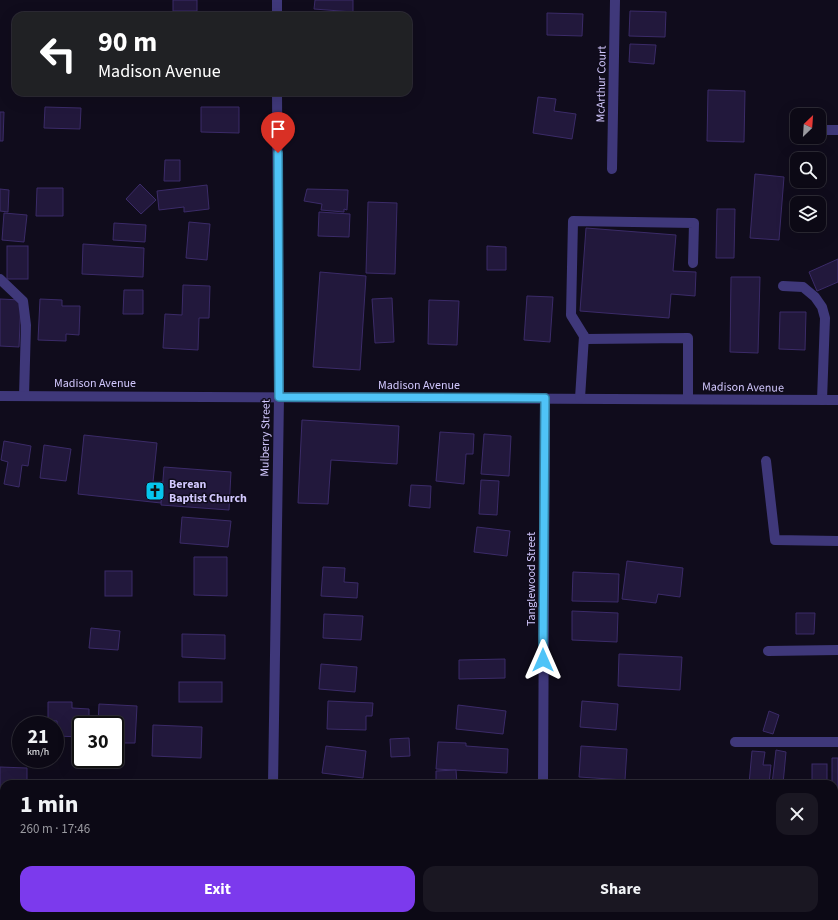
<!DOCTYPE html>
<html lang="en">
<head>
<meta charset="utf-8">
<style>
  :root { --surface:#0c0915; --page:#1a1722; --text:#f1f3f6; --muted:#9a9aa0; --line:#2c2a34; --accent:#7c3aed }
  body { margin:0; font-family:"Source Sans 3",sans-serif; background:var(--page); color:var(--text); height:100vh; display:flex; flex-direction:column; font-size:15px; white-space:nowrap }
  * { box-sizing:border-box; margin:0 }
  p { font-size:13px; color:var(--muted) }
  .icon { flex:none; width:22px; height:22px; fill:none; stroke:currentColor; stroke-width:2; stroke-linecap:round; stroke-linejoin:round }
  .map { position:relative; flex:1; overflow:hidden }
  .drawer { position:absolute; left:0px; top:780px; width:838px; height:140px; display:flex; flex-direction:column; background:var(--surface); border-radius:12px 12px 0 0; box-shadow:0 4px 16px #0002,0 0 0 1px var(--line) }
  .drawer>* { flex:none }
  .top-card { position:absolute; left:12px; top:12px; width:400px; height:84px; border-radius:12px; box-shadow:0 4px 16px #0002,0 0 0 1px var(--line); background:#202124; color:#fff; overflow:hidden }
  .needle { width:26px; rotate:25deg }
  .fabs { position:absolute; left:790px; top:108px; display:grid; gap:8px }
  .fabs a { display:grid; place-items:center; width:36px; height:36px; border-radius:8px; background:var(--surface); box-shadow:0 4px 16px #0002,0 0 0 1px var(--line); font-size:20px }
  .speed { position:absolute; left:12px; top:716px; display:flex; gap:8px; font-size:20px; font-weight:700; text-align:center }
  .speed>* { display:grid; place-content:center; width:52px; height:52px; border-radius:50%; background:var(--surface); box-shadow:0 4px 16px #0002,0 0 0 1px var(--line); line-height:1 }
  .speed small { font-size:10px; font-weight:400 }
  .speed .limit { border:2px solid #111; border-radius:6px; background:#fff; color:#111 }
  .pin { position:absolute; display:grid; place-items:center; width:34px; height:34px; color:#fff; margin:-41px -17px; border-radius:50% 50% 50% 0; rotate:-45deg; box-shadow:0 0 4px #0007 }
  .pin .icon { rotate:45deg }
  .me { position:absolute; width:44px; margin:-22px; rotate:0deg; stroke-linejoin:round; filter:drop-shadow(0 0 3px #0008) }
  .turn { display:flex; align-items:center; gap:14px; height:84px; padding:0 20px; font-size:18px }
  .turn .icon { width:52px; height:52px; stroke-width:2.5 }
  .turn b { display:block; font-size:28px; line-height:34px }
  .round { display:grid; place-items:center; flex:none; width:42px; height:42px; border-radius:12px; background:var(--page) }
  .overview { display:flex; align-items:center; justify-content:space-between; height:68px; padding:0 20px }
  h1 { font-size:24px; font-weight:700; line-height:30px }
  .button { display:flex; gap:8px; margin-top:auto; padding:8px 20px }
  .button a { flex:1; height:46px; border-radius:12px; background:var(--accent); color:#fff; font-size:16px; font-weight:700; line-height:46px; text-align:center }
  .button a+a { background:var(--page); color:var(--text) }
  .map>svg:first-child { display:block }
</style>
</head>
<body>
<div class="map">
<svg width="838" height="920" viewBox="0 0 838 920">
  <rect width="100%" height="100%" fill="#100c1c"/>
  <g fill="#22183c" stroke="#3b2b68">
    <rect x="173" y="0" width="24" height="11"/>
    <path d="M315,0H353V12L314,9Z"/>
    <path d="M630,11L666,12L665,37L629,36Z"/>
    <path d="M547,13L583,14L582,36L547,35Z"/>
    <path d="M630,44L656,45L654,64L629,62Z"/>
    <path d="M708,90L745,91L744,142L707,141Z"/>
    <path d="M538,97L556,99L554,111L576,114L572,139L533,133Z"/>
    <path d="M45,107L81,108L80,129L44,128Z"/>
    <path d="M201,107H239V133L201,132Z"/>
    <path d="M0,112H4L3,141H0Z"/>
    <path d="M165,160H180V181H164Z"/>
    <path d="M755,174L784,177L779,240L750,238Z"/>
    <path d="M140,184L156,200L141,214L126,199Z"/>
    <path d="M207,185L209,209L184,212V207L159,210L157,191Z"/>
    <path d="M37,188H63V216H36Z"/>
    <path d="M0,189L9,190L8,212L0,211Z"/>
    <path d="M307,189L348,190L347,210L344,209V212L321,210L322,204L304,201Z"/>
    <path d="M368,202L397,203L395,274L366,273Z"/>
    <path d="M717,209H735L734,258H716Z"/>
    <path d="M319,212L350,214L349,237L318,236Z"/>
    <path d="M4,213L27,215L24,242L2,240Z"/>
    <path d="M189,222L210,224L207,260L186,258Z"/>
    <path d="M114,223L146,225L145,242L113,240Z"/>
    <path d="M586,228L676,235L673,271L696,272L695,296L671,294L669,318L580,311Z"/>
    <path d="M83,244L144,248L143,277L82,274Z"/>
    <rect x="7" y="246" width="21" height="33"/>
    <path d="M487,246L506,247V270H487Z"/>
    <path d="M838,259V282L817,291L809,272Z"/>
    <path d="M320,272L366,276L360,370L313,367Z"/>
    <path d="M731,277H760L758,353L730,352Z"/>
    <path d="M183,285L210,286L209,318H199L198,350L163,348L165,314L182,315Z"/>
    <path d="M124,290H143V314H123Z"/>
    <path d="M527,296L553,297L550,342L524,340Z"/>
    <path d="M392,298L394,342L375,343L372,299Z"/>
    <path d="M0,299L21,300L19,347L0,346Z"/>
    <path d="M40,299L62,300V306H80L79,335L66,334V341L38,340Z"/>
    <path d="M429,300L459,301L457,345L428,344Z"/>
    <path d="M780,312H806L805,350L779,349Z"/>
    <path d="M302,420L399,426L397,464L331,460L328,504L298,503Z"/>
    <path d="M440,432L474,434L473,454H466L464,484L436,481Z"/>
    <path d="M484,434L511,436L509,476L481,474Z"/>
    <path d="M84,435L157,443L153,482H163L161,503L78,494Z"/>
    <path d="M4,441L31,446L28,466L22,465L19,487L4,484L8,462L1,460Z"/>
    <path d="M44,445L71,449L66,481L40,478Z"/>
    <path d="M164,467L231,472L229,510L161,505Z"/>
    <path d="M481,480L499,481L497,515L479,514Z"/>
    <path d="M411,485L431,486L430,508L409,506Z"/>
    <path d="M182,517L231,521L228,547L180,543Z"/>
    <path d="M477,527L510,531L507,556L474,552Z"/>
    <path d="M194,557H227V596L194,595Z"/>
    <path d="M627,561L683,568L680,597L658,594L656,603L622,599Z"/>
    <path d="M323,567L345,568L344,582L358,583L357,598L321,596Z"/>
    <rect x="105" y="571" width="27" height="25"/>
    <path d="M573,572L619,574L618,602L572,601Z"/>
    <path d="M572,611L618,613L617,642L572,640Z"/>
    <path d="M796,613H815L814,634H796Z"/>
    <path d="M324,614L363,616L361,640L323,638Z"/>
    <path d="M91,628L120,631L118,650L89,648Z"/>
    <path d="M182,634L225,635V659L182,657Z"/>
    <path d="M619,654L682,657L680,690L618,686Z"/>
    <path d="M505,659V678L459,679V660Z"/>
    <path d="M321,664L357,667L355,692L319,689Z"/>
    <rect x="179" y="682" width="43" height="20"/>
    <path d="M328,701L373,703L372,716H366V730L327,729Z"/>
    <path d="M582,701L618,704L616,730L580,727Z"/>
    <path d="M48,702H72V708L89,709V725H81V737L57,736V721H48Z"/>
    <path d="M99,704L137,706L135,743H115V725H98Z"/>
    <path d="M458,705L506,711L503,734L456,729Z"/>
    <path d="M769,711L779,715L773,734L763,731Z"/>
    <path d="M153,725L202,727L201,758L152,756Z"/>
    <path d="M409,738L410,756L391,757L390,739Z"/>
    <path d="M438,742L466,743V746L508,749L507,773L436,769Z"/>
    <path d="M326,746L366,751L363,778L322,773Z"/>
    <path d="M581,746L627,749L625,780L579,777Z"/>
    <path d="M776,750L786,752L783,784H772Z"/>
    <path d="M752,751L765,752L763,765H771L769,784H749Z"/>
    <path d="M832,758H838V792H834V784H832Z"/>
    <rect x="812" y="764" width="15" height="20"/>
    <path d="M0,767L27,768V784H4V787H0Z"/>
    <path d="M456,770L457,784H436V771Z"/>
    <rect x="0" y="787" width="4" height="35"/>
    <rect x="87" y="916" width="29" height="4"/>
    <path d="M359,916H388V919Z"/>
    <path d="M427,916H458V919L427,918Z"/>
  </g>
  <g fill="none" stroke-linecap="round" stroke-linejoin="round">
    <g stroke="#3f387a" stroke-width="10">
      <path d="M277,0V16"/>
      <path d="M819,130H838"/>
      <path d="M612,169L615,0"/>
      <path d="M0,279L23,301L26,325L24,396"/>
      <path d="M783,286L803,287L815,297L822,307L825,318L822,400"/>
      <path d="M0,396L838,400"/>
      <path d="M580,398L584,336"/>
      <path d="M688,399V338L586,339L584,336L571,315L573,221L694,223L693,263"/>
      <path d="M766,461L775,540L838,541"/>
      <path d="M768,651L838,650"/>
      <path d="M735,742H838"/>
      <path d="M273,784L279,397L277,92"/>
      <path d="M543,784L545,398"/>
      <path d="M0,835H4"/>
      <path d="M49,916V920"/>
      <path d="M276,916V920"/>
      <path d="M542,920V916"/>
    </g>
  </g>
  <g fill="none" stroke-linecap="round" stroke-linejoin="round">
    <g stroke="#337fa1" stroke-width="10">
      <path id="route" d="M278,153L279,397L545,398L543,660"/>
    </g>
    <use href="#route" stroke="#4fc3f7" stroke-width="7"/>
  </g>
  <defs>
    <g id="church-square" transform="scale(1)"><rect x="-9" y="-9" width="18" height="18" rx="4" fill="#06c5ec" stroke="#100c1c"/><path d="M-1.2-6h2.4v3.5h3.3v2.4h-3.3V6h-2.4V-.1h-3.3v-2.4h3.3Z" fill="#111"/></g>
  </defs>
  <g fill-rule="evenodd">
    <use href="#church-square" x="155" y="491"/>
  </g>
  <g text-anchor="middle" stroke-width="3" stroke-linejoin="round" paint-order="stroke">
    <g font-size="12" fill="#d2c8fe" stroke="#100c1c">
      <text transform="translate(601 84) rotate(-89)" y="4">McArthur Court</text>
      <text x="95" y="387">Madison Avenue</text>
      <text x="419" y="389">Madison Avenue</text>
      <text transform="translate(743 387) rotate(1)" y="4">Madison Avenue</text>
      <text transform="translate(265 438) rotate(-89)" y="4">Mulberry Street</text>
      <text transform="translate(531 579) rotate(-90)" y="4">Tanglewood Street</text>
    </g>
    <g font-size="12" font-weight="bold" fill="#d2c8fe" stroke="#100c1c" text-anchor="start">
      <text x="169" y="488">Berean<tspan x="169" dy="14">Baptist Church</tspan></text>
    </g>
  </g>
</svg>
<div class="fabs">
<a><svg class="needle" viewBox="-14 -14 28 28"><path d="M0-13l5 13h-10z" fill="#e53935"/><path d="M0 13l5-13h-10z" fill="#9a9aa0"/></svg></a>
<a><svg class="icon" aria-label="search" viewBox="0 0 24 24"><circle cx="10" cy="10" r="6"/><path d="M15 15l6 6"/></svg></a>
<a><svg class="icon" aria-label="layers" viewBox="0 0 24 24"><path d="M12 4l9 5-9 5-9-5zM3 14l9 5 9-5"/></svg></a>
</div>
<div class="speed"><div>21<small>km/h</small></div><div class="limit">30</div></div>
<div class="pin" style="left:278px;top:153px;background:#d93025"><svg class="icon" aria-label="arrive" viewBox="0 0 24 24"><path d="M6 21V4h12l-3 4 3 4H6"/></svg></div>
<svg class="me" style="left:543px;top:660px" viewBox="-20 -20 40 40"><path d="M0-17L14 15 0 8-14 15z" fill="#4fc3f7" stroke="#fff" stroke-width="4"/></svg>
<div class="top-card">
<div class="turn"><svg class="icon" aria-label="left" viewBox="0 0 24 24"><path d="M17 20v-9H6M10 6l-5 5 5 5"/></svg><div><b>90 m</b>Madison Avenue</div></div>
</div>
<section class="drawer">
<div class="overview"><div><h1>1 min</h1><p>260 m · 17:46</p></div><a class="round"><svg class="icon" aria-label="close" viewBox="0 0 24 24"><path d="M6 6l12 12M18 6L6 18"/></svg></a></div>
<div class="button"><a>Exit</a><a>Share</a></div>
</section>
</div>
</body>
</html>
